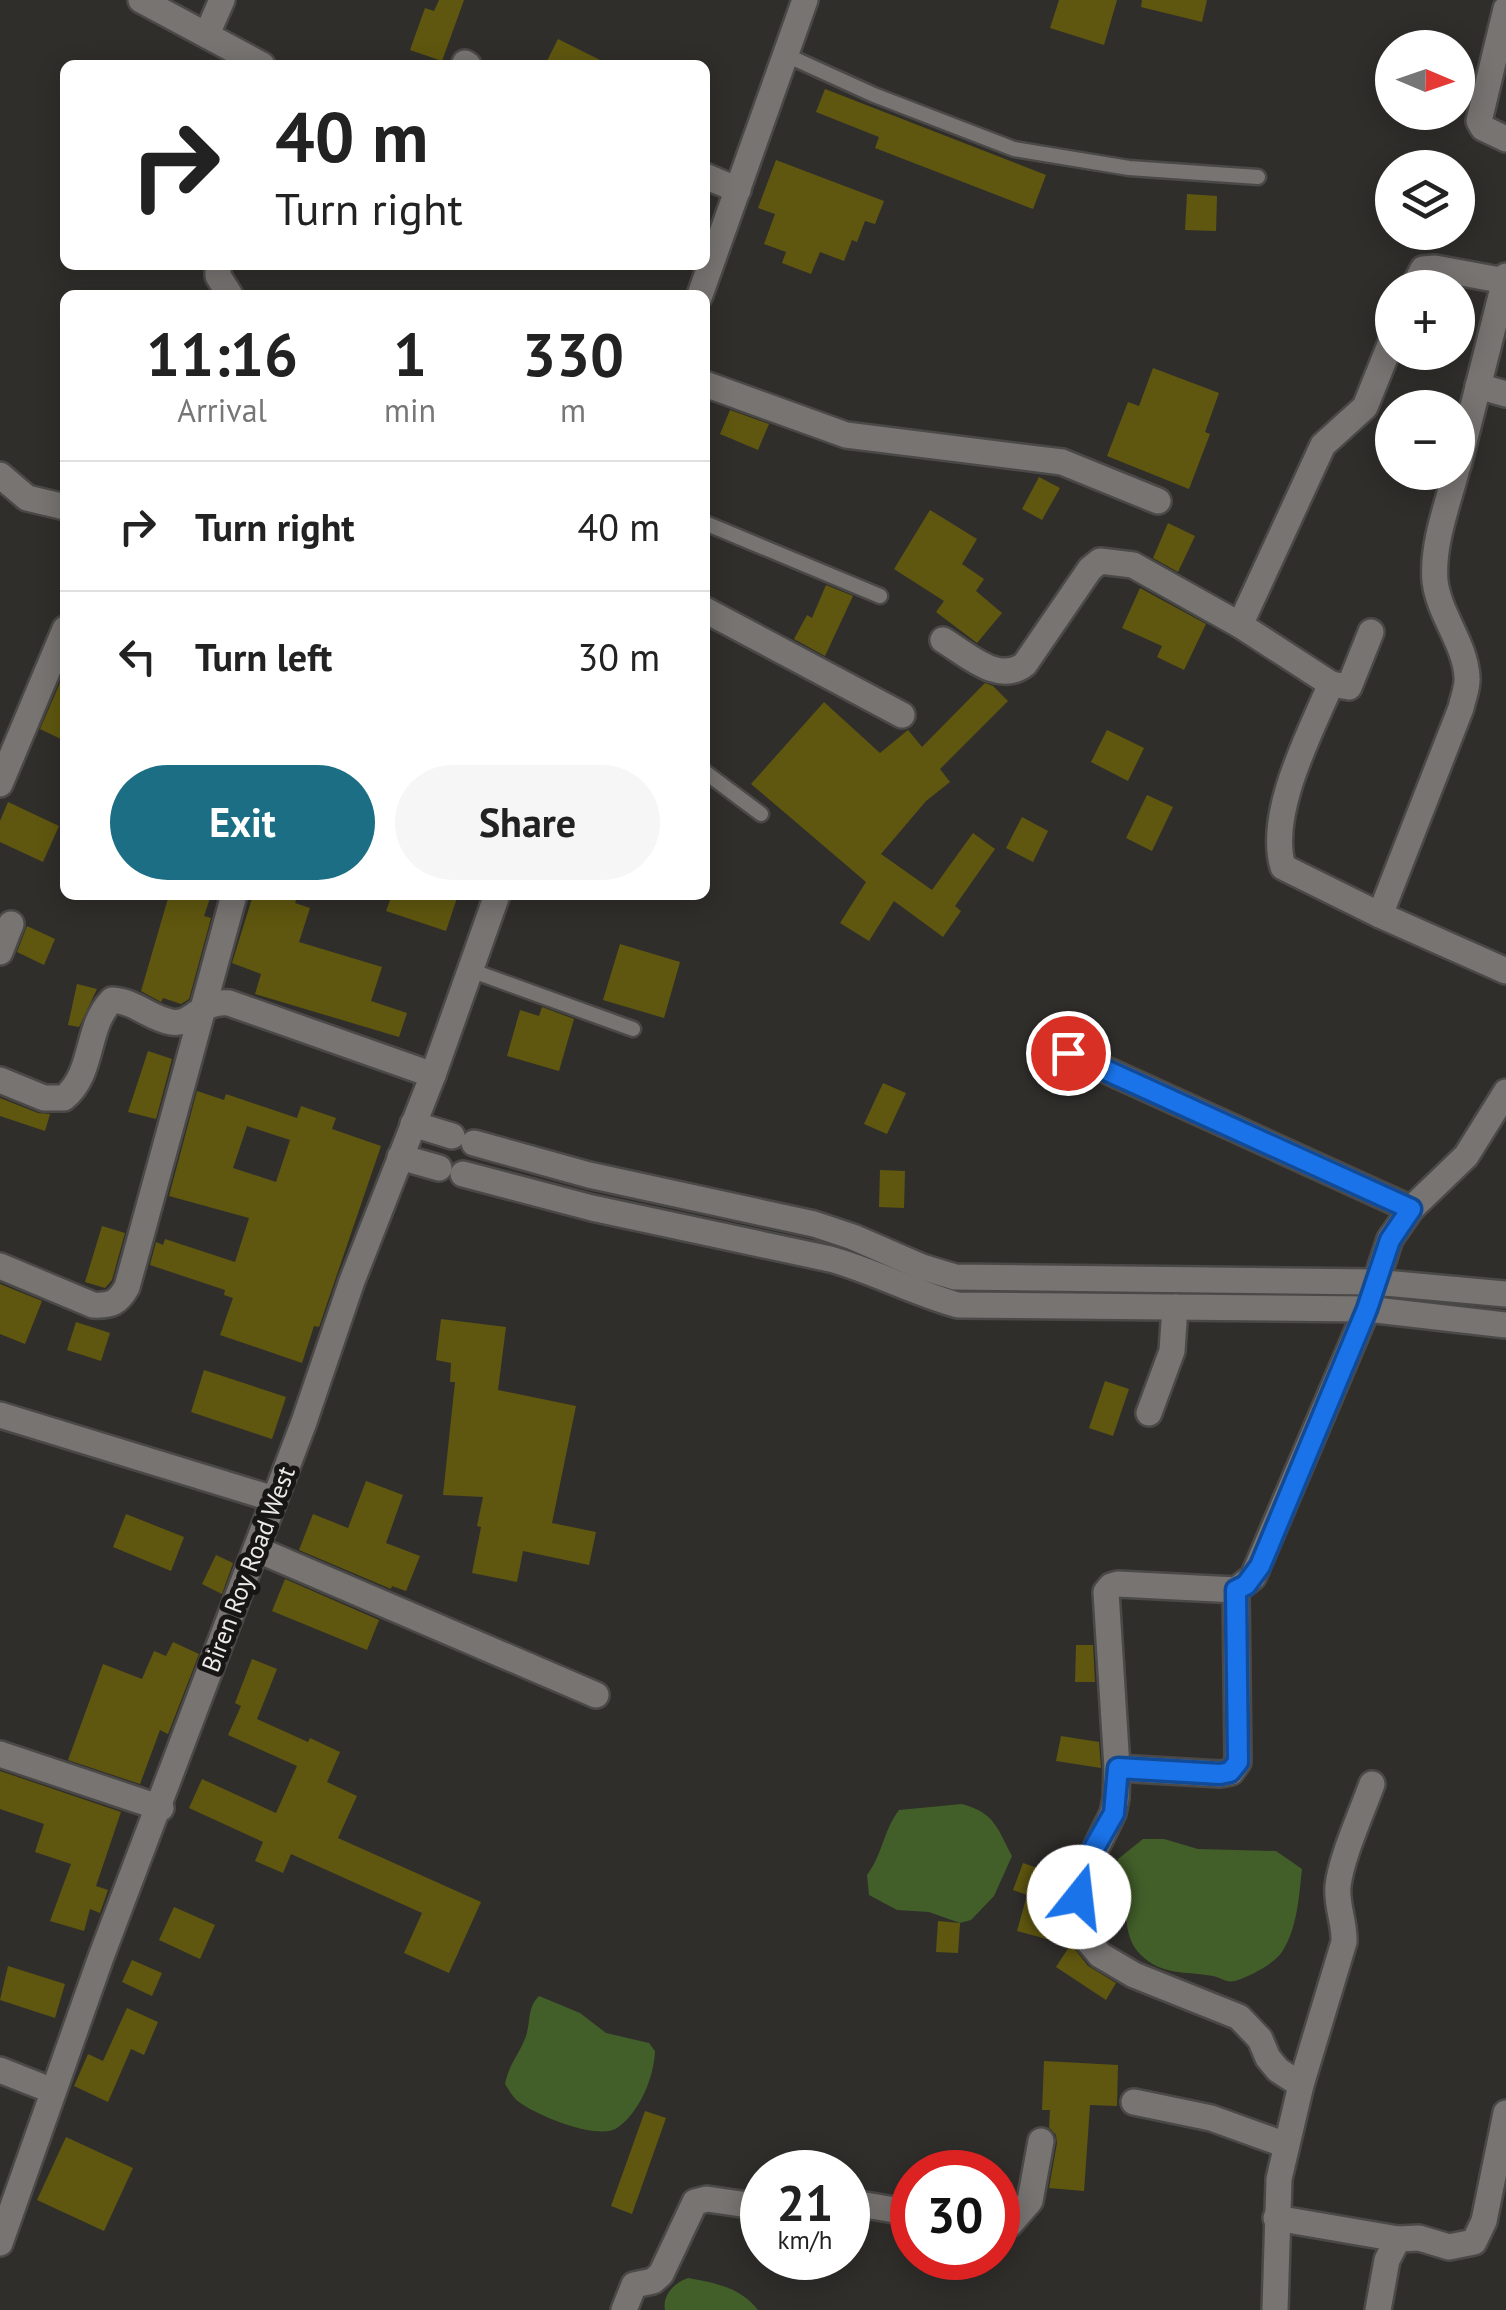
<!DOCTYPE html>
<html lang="en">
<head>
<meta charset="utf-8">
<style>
  :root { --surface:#fff; --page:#f6f6f6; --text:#222; --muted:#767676; --line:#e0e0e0; --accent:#1b6e84 }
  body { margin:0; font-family:"PT Sans",sans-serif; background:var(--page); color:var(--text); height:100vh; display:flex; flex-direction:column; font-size:38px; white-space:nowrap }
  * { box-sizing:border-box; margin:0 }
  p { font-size:32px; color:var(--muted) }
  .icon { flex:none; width:55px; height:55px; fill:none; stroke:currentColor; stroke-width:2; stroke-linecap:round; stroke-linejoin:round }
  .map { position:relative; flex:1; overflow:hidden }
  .side { position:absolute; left:60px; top:290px; width:650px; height:610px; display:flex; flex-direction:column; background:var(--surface); border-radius:15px; box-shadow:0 5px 25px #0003 }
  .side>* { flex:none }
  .guide { position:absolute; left:60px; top:60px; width:650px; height:210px; border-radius:15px; box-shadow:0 5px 25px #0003; background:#fff; color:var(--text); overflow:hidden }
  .needle { width:65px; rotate:92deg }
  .tools { position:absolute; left:1375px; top:30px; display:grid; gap:20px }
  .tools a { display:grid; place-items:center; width:100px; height:100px; border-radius:50%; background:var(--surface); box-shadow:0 5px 25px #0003; font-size:50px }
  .speed { position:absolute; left:740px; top:2150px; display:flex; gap:20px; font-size:50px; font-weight:700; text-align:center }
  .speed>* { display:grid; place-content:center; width:130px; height:130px; border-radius:50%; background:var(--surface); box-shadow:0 5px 25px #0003; line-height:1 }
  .speed small { font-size:25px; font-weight:400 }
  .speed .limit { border:15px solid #d22; background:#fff; color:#111 }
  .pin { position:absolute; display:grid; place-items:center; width:85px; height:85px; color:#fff; margin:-42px; border:5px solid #fff; border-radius:50%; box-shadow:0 2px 10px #0007 }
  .me { position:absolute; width:110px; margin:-55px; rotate:16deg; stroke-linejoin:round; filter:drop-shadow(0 0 8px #0008) }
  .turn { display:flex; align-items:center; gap:35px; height:210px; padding:0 50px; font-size:45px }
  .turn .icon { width:130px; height:130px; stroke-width:2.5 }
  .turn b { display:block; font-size:70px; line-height:85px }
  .eta { display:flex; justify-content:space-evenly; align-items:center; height:170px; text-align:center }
  .eta b { font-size:60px; font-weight:600; line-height:70px }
  .button { display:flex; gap:20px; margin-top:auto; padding:20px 50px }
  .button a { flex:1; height:115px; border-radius:60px; background:var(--accent); color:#fff; font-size:40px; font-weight:600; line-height:115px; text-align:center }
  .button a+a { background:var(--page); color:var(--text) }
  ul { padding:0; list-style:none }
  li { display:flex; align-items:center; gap:30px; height:130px; padding:0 50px; border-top:2px solid var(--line) }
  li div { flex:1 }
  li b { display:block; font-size:38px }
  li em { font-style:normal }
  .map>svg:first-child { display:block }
</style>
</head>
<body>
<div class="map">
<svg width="1506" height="2310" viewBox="0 0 1506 2310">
  <rect width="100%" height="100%" fill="#302e2b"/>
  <g fill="#425f29">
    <path d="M962,1804C995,1813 997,1828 1012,1856L994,1896L971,1920L960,1923L929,1912L897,1910L869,1895L867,1875C883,1854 883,1831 899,1810Z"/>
    <path d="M1143,1839H1164L1198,1849L1276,1851L1302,1869C1299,1897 1297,1929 1282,1952C1274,1964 1248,1977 1235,1981C1226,1983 1222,1978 1213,1976C1186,1971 1161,1976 1140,1954C1126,1939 1127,1923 1125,1904C1123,1883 1115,1886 1118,1859Z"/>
    <path d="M539,1996L580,2013L606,2033L649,2043L655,2051C654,2077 640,2112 617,2128C598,2141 536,2115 519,2102C513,2098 509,2090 505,2084C509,2064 520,2053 526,2036C531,2021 527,2008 539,1996Z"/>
    <path d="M688,2278C715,2283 740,2287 758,2310H665C662,2295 675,2282 688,2278Z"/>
  </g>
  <g fill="#5f570f" fill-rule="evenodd">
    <path d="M439,0H464L442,61L410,50L425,8L434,11Z"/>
    <path d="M1059,0H1117L1104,45L1050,28Z"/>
    <path d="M1142,0H1207L1202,22L1141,7Z"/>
    <path d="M558,39L610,65H545Z"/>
    <path d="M825,89L1046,175L1033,209L875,148L879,137L816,112Z"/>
    <path d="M776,160L884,201L875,224L865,221L857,242L852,240L844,261L820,252L811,274L782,263L786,252L764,244L775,214L758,208Z"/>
    <path d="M1187,194L1217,196L1216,231L1185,230Z"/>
    <path d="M1153,368L1219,393L1205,432L1210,434L1189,489L1107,456L1128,402L1139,406Z"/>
    <path d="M730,410L769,424L758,450L720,434Z"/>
    <path d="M1039,477L1060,488L1042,520L1022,509Z"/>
    <path d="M930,510L977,539L962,564L984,579L976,591L1002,613L977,643L936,612L944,601L894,569Z"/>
    <path d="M1168,523L1195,536L1178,572L1153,558Z"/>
    <path d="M826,585L853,596L825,656L794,639L807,615L812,618Z"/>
    <path d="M1140,588L1206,624L1184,670L1157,657L1162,646L1122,628Z"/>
    <path d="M65,671V741L40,729Z"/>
    <path d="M985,683L993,686L1008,701L940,769L950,782L926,801L881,854L932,890L973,833L995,849L955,906L961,911L943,937L894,901L869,941L840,923L866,882L751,784L824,702L880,753L908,730L922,747Z"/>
    <path d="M1107,730L1144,748L1128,781L1091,762Z"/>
    <path d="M1147,795L1173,807L1152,851L1126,838Z"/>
    <path d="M8,802L59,826L43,862L0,842V821Z"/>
    <path d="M1022,817L1048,831L1033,862L1006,848Z"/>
    <path d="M169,895H211L204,916L211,918L189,999L181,1004L163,998L161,1002L141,991Z"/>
    <path d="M253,895H298L295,903L310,908L299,942L382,967L371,1001L407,1013L399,1037L255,994L261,974L232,963Z"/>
    <path d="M392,895H458L446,931L386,911Z"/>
    <path d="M27,926L55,939L44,965L17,952Z"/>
    <path d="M620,944L680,962L664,1018L603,1000Z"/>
    <path d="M77,984L97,989L79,1027L68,1025Z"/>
    <path d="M542,1007L574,1019L559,1071L507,1056L520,1010L539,1016Z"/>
    <path d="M148,1051L172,1059L156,1119L128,1112Z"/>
    <path d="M883,1083L906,1093L887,1134L864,1124Z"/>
    <path d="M197,1091L224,1100L226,1094L297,1118L301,1106L336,1118L332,1129L381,1146L319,1327L314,1326L302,1363L220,1335L233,1298L224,1295L225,1290L150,1265L156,1242L163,1245L165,1239L235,1262L249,1218L169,1196ZM247,1126L290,1140L276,1182L233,1168Z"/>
    <path d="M0,1098L38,1113L50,1114L45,1131L0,1116Z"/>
    <path d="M880,1170L905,1171L904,1208L879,1207Z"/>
    <path d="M102,1226L125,1233L112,1280L105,1288L85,1282Z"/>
    <path d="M0,1284L42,1301L25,1344L0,1334Z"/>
    <path d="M441,1319L506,1327L498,1390L576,1406L552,1523L596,1532L589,1565L523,1551L517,1582L472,1573L481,1527L477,1526L483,1497L443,1495L455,1382H450L451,1363L436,1360Z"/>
    <path d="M76,1322L110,1333L101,1361L67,1350Z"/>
    <path d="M204,1370L286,1397L272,1439L191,1412Z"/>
    <path d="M1105,1381L1129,1389L1113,1436L1089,1428Z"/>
    <path d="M366,1481L403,1495L386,1543L420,1556L406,1591L392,1586L391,1589L299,1550L313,1514L348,1528Z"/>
    <path d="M126,1514L184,1537L171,1571L113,1547Z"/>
    <path d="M216,1555L233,1563L222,1594L202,1584Z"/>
    <path d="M285,1579L379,1620L367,1650L272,1611Z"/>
    <path d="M173,1642L199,1654L168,1734L160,1730L140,1784L68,1760L103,1664L142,1679L154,1651L166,1656Z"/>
    <path d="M1076,1645H1093L1095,1682H1075Z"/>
    <path d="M252,1659L277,1669L257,1719L308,1742L310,1738L340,1752L327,1782L357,1796L338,1838L481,1902L449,1973L404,1953L422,1913L291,1854L283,1873L255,1861L263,1842L189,1808L202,1779L276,1813L297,1766L228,1735L241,1706L235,1703Z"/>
    <path d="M1061,1736L1099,1742L1101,1768L1056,1761Z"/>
    <path d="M0,1771L121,1812L96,1886L108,1890L100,1913L90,1909L84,1931L50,1921L71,1864L35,1852L44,1824L0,1809Z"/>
    <path d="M1023,1863L1066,1878L1064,1918L1058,1942L1017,1931L1027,1895L1013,1890Z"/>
    <path d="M174,1907L215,1925L200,1959L159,1940Z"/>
    <path d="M938,1921L960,1923L958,1953L936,1952Z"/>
    <path d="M1071,1944L1088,1966L1116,1983L1106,2000L1056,1967Z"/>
    <path d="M132,1960L162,1973L152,1996L122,1982Z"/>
    <path d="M8,1966L65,1984L55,2018L0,2000Z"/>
    <path d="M127,2008L158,2022L144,2055L131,2049L108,2102L74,2086L88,2054L103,2061Z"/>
    <path d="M1044,2061L1118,2065L1117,2106L1090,2105L1084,2191L1049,2188L1057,2143L1056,2135L1049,2127L1050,2110H1042Z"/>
    <path d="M645,2111L666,2118L632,2214L611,2206Z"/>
    <path d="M66,2137L133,2168L104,2231L37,2200Z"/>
  </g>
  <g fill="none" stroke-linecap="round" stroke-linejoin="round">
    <g stroke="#4b4947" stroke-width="19">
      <g id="service">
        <path d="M786,55L874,95L1014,149L1129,168L1258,177"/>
        <path d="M705,523L880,596"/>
        <path d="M705,772L761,814"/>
        <path d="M470,970L633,1029"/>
      </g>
    </g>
    <g stroke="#4b4947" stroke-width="30">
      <g id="minor">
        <path d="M141,0L262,65"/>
        <path d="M1506,9L1479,121L1483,128L1506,139"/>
        <path d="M207,34L222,0"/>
        <path d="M465,63L468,65"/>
        <path d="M705,176L738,190"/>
        <path d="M218,265V276L230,295"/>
        <path d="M1413,288L1423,269L1435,268L1505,281"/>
        <path d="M705,384L846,435L1062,462L1158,501"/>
        <path d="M1478,386L1506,394"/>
        <path d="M1458,466L1506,276"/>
        <path d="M1456,472C1447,506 1432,545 1435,581C1439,615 1465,643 1467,677C1468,687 1463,698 1461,708L1380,915L1506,971"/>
        <path d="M0,475L27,498L65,507"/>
        <path d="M705,610L902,715"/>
        <path d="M1240,625L1323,445L1365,407L1392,340"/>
        <path d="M943,640C968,655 999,685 1025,664L1090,569L1100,561L1133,565L1240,625L1331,684C1310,733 1267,814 1283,867L1380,915"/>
        <path d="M1331,684L1349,687L1371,632"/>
        <path d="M0,784L65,629"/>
        <path d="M0,952L11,924"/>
        <path d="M1069,1053L1411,1209"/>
        <path d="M0,1080L44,1098H64C95,1072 85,1027 112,1000C135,1001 149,1018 171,1022C194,1026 199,1000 229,1003L433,1075"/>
        <path d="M413,1124L452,1136"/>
        <path d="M474,1143L589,1175L814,1224L853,1237L922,1267L955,1277L1374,1282L1506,1294"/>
        <path d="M400,1157L439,1168"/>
        <path d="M463,1174L592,1208L830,1259C874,1271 914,1293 958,1305L1367,1309L1506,1325"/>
        <path d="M0,1266L93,1305C111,1306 118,1303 127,1287L234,895"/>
        <path d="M1149,1413L1172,1351L1175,1307"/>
        <path d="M0,1415L274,1499"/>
        <path d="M256,1549L596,1695"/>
        <path d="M0,1754L161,1808"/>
        <path d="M1117,1768L1220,1774L1231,1772L1238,1762L1236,1590"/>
        <path d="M0,2070L53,2091"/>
        <path d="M1301,2085L1278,2070L1268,2058L1260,2039L1239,2017L1134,1975L1100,1955L1085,1937L1080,1916L1083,1875L1113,1813L1116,1798L1117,1768L1106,1592L1111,1586L1118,1584L1236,1590L1253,1577L1367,1309L1390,1239L1411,1209L1466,1156L1506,1092"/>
        <path d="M1134,2102L1211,2118L1286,2145"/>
        <path d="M848,2202L912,2213"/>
        <path d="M1276,2218L1398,2239"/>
        <path d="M998,2225L1010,2224L1030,2201L1041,2141"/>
        <path d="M624,2310L634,2285L653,2281L661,2274L695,2202L707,2199L762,2207"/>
        <path d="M1275,2310L1279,2179L1301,2085L1344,1942C1345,1923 1336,1905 1338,1886C1341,1858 1362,1812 1372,1784"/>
        <path d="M1378,2310L1387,2260L1398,2239L1419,2238L1449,2247L1474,2242L1484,2221L1506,2113"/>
      </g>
    </g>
    <g stroke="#4b4947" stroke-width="30">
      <g id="secondary">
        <path d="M700,295L805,0"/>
        <path d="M0,2243L101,1957L304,1422L352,1281L433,1075L497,895"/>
      </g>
    </g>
    <use href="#service" stroke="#777472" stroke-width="14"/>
    <use href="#minor" stroke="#777472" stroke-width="25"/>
    <use href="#secondary" stroke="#777472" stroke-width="25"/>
  </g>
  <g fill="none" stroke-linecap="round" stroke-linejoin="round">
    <g stroke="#114b97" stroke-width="25">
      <path id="route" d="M1068,1053L1411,1209L1390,1240L1367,1309L1260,1566L1246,1585L1236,1590L1238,1762L1230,1772L1220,1774L1118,1768L1114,1813L1089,1857L1079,1897"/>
    </g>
    <use href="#route" stroke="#1a73e8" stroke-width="18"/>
  </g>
  <g text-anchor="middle" stroke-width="10" stroke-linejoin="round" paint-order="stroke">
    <g font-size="25" fill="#ebeae8" stroke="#171615">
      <text transform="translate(248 1569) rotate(-69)" y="9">Biren Roy Road West</text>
    </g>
  </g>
</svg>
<div class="tools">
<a><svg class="needle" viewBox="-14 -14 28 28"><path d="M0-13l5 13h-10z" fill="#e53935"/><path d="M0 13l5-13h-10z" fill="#767676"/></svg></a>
<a><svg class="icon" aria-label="layers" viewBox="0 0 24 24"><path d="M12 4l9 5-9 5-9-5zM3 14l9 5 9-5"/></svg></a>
<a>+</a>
<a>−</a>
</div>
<div class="speed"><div>21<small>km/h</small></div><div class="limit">30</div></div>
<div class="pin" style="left:1068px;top:1053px;background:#d93025"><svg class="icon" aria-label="arrive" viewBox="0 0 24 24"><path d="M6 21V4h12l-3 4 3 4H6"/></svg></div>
<svg class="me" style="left:1079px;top:1897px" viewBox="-20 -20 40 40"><circle r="19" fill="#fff"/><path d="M0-13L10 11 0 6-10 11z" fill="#1a73e8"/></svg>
<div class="guide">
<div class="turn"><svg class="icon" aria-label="right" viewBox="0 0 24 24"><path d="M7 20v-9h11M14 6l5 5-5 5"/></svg><div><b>40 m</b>Turn right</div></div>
</div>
<section class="side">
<div class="eta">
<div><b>11:16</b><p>Arrival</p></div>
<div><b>1</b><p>min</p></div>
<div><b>330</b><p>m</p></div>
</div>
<ul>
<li><svg class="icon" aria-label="right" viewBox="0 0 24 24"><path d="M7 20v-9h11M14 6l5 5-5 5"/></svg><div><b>Turn right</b></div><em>40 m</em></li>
<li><svg class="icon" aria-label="left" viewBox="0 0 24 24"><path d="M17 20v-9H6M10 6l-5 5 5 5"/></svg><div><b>Turn left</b></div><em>30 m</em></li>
</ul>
<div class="button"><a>Exit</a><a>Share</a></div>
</section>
</div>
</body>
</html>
